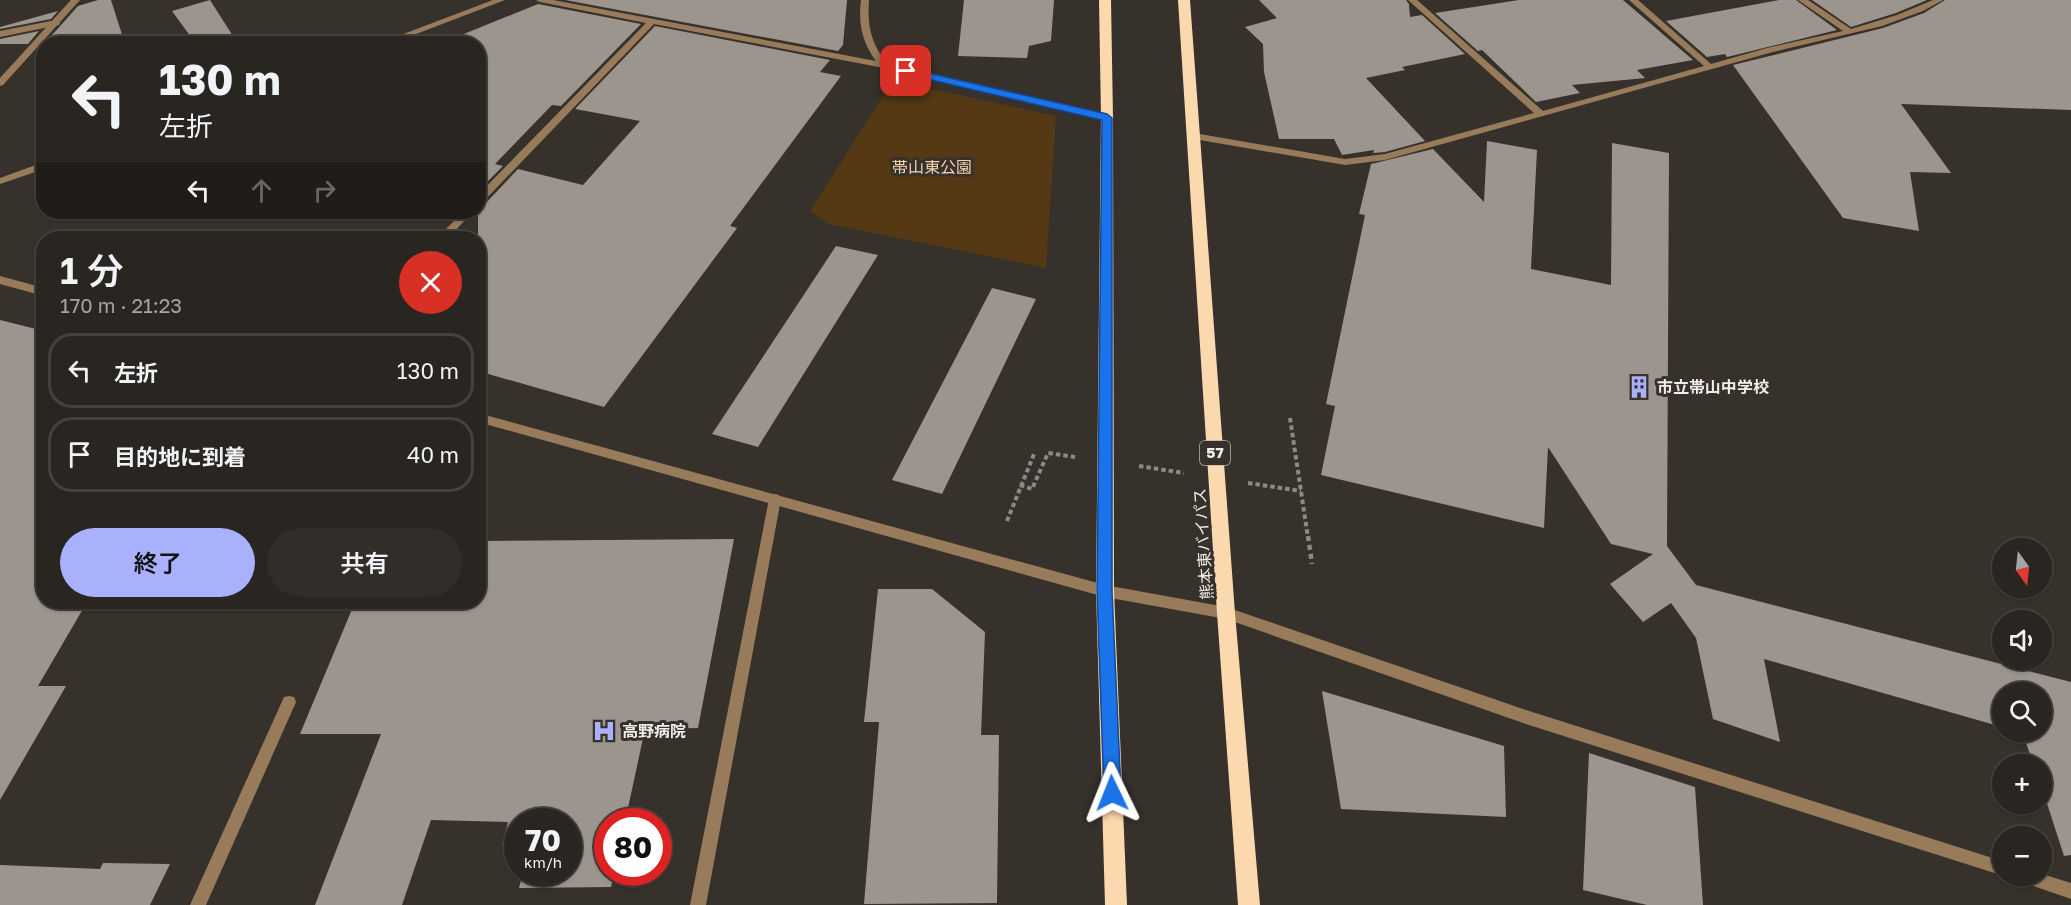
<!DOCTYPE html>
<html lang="ja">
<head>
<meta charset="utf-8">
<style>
  :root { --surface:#292520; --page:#312d29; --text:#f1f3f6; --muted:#a5a5a5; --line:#45423e; --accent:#a9b0fc }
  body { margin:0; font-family:"Golos Text","Noto Sans JP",sans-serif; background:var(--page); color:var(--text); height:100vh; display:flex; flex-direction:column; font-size:22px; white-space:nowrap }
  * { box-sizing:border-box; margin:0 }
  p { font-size:20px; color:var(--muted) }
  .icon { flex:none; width:33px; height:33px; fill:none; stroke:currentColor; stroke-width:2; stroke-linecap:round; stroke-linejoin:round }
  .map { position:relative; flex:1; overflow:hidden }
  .sheet { position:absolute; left:36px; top:231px; width:450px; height:378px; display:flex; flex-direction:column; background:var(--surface); border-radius:24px; box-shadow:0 2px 4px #0004,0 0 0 2px var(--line) }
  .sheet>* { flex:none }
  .top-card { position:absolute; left:36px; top:36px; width:450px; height:183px; border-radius:24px; box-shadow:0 2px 4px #0004,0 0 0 2px var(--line); background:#292520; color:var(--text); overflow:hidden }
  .needle { width:39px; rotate:165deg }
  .buttons { position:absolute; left:1992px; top:538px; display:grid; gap:12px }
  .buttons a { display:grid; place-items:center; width:60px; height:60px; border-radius:50%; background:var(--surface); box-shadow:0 2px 4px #0004,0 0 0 2px var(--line); font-size:30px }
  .speed { position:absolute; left:504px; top:808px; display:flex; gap:12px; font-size:30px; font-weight:700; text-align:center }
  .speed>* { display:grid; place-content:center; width:78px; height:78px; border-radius:50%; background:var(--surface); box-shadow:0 2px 4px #0004,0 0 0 2px var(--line); line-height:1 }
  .speed small { font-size:15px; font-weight:400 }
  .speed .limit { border:9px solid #d22; background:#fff; color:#111 }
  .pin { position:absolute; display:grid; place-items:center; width:51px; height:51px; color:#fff; margin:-26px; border-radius:12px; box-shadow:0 3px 9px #0006 }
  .me { position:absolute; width:66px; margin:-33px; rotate:358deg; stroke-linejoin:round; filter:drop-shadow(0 0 4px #0008) }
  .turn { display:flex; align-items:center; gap:21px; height:126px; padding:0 24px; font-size:27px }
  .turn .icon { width:78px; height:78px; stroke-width:2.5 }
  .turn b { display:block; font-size:42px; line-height:51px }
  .lanes { display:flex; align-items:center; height:57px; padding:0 24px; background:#0003; justify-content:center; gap:30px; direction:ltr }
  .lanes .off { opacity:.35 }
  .round { display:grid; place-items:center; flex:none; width:63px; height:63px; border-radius:32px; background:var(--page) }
  .head { display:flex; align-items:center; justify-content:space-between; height:102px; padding:0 24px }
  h1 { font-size:36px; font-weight:600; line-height:45px }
  .action { display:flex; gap:12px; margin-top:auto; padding:12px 24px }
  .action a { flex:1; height:69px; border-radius:36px; background:var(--accent); color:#111; font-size:24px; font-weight:600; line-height:69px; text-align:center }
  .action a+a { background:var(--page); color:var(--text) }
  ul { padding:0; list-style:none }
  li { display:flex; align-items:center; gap:18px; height:75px; margin:0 12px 9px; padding:0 12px; border:3px solid var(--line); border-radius:24px }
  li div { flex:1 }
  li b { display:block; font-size:22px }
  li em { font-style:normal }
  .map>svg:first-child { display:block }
</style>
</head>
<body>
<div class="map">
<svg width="2071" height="905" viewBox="0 0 2071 905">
  <rect width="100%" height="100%" fill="#37312b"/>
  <path fill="#553915" d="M905,83L1056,116L1046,268L829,224L810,211L887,90Z"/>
  <g fill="#9c958e">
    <path d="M98,0H111L125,44H44L78,6Z"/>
    <path d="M210,0L238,44H196L172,11Z"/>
    <path d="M565,0H847L843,45L838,51Z"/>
    <path d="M964,0H1054L1051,41L1029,46L1027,58L958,56Z"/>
    <path d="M1259,0H1406L1409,4L1410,17L1422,15L1465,54L1402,67L1405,70L1366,78L1425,141L1385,152L1373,153L1374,150L1342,155L1334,139H1279L1264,72L1263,44L1245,27L1277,18Z"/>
    <path d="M1519,0H1623L1693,60L1637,70L1645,78L1572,85L1580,93L1536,102L1482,50L1478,51L1435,13Z"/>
    <path d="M1779,0H1796L1837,30L1727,57L1725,54L1707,57L1666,21Z"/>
    <path d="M1812,0H1927L1896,13L1851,27Z"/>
    <path d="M1945,0H2071V110L1901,104L1951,173L1910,172L1919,231L1843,218L1733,65L1883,28L1924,13Z"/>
    <path d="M538,4L641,24L561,106L552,105L495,164L503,166L478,191V43L454,38Z"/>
    <path d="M58,11L51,19L0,29V27Z"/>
    <path d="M655,26L830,60L820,72L841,76L730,226L737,228L604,407L478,371V206L484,205L518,169L583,185L640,121L575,109Z"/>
    <path d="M39,31L28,44H0V39Z"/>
    <path d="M1487,141L1537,150L1531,269L1611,285L1612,143L1669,153L1667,546L1696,585L2071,682V855L2064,856L2042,788V765H2034L2022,732H2042V693H2002V727L1764,659L1780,742L1713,719L1696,638L1671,603L1643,622L1610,584L1653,554L1611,544L1548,447L1544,528L1321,475L1335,406L1326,404L1365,215L1359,214L1371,164L1433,149L1484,202Z"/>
    <path d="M836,246L878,255L758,447L712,434Z"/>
    <path d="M992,288L1036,299L942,494L892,480Z"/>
    <path d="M0,320L44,331V602H87L38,686H66L0,800Z"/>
    <path d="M734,539L698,728L645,729L625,822H608V873H614L611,887L519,888L523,873H568V822H518V845H502L508,822L431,820L402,905H315L381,734H300L355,602H478V541Z"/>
    <path d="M878,589H932L985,632L981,735H999L997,903L864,904L879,722H864Z"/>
    <path d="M1322,691L1504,746L1506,817L1341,809Z"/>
    <path d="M1589,753L1695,787L1703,905H1647L1583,890Z"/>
    <path d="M103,863L170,864L150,905H0V865L100,869Z"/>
  </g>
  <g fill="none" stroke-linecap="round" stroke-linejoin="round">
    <g stroke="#8e8984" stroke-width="4" stroke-dasharray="4.5 3" stroke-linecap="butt">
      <path d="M1290,418L1308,538"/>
      <path d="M1139,466L1184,473"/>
      <path d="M1248,483L1301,491"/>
      <path d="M1020,485L1032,489L1048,453L1075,457"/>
      <path d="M1007,521L1034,454"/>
    </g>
    <path stroke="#8e8984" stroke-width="4.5" stroke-dasharray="5 4" stroke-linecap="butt" d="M1308,536L1312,564"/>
    <g fill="#987b5b" fill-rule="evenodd">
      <path d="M71,0H80L3,85L0,86V78Z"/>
      <path d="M775,494L779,495L781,499L706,905H690L769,499L771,495Z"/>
      <path d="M289,696L294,697L296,702L206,905H190L284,697Z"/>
    </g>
    <g fill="#987b5b" fill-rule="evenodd">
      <path d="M536,0H553L876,61C862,42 858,23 861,0H869C867,25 871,44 887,63L1107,115L1112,118L1107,121L884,68L654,24L482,203L478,204V195L646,23L540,2Z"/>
      <path d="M1408,0H1417L1543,111L1704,66L1629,0H1638L1711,64L1767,48L1843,31L1798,0H1808L1851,29L1897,15L1933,0H1943L1923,11L1882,26L1773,52L1385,160L1345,165L1194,139L1189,136L1194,133L1345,159L1385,154L1534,113Z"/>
      <path d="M56,20L60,23L59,25L0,37V31Z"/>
      <path d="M463,212H473L448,238H437Z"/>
    </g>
    <g fill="#987b5b" fill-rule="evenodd">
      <path d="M493,0H505L390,44H377Z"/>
      <path d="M44,162V169L0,184V178Z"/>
      <path d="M0,276L44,288V296L0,284Z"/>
      <path d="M478,413L1105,585L1226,607L1526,710L2002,861L2004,876L1526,724L1226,619L1105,597L478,422Z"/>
      <path d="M2042,874L2071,883V899L2019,881L2016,876H2042Z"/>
    </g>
    <g fill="#fcd8ae" fill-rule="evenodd">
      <path d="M1099,0H1111L1113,118L1114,591L1127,905H1105L1096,591L1101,118Z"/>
      <path d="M1178,0H1190L1235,613L1260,905H1238L1217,613Z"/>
    </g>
  </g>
  <path fill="#1a73e8" stroke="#114b97" stroke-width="1.5" d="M906,68L1107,114L1112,118V591L1121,793L1118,799L1112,801L1106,799L1104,793L1097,591L1102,120L902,73V69Z"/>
  <defs>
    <g id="building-bare" transform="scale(1.8)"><path d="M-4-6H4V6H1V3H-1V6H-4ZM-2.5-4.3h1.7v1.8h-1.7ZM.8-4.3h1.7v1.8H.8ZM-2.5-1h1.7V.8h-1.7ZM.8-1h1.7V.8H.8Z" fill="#a9b0fc" stroke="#37312b" stroke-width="2.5" paint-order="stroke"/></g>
    <g id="hospital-bare" transform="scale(1.8)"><path d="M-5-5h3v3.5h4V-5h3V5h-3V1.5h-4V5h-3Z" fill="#a9b0fc" stroke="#37312b" stroke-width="2.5" paint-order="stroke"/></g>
  </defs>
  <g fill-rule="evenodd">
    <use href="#building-bare" x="1639" y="387"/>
    <use href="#hospital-bare" x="604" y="731"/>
  </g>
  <g text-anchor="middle" stroke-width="6" stroke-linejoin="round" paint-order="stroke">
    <rect fill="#37312b" stroke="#b9b5b0" stroke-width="1.5" x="1200" y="441" width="30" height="24" rx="4.5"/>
    <g font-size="15" font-weight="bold" fill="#f1ede9">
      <text x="1215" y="458">57</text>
    </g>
    <g font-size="16" fill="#f3d0aa" stroke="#37312b">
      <text x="932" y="173">帯山東公園</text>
    </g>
    <g font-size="16" font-weight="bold" fill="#f1ede9" stroke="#37312b" text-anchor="start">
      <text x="1657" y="393">市立帯山中学校</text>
      <text x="622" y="737">高野病院</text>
    </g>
    <g font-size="16" fill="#f1ede9" stroke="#37312b">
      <text transform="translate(1203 544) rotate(-94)" y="6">熊本東バイパス</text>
    </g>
  </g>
</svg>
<div class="buttons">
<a><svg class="needle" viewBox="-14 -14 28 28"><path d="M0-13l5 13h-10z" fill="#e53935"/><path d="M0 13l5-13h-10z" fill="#a5a5a5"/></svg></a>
<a><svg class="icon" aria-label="sound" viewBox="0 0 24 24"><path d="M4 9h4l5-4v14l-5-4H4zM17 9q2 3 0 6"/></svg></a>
<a><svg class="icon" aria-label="search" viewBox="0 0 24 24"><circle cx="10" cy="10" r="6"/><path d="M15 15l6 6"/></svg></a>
<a>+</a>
<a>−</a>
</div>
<div class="speed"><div>70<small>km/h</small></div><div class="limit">80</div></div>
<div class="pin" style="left:906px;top:71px;background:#d93025"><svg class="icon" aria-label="arrive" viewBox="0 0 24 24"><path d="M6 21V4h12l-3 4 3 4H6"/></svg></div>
<svg class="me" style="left:1112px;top:793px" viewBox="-20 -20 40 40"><path d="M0-17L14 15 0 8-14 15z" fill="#1a73e8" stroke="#fff" stroke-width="4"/></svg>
<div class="top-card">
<div class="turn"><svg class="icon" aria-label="left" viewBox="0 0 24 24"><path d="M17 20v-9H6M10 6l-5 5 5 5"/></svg><div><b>130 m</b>左折</div></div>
<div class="lanes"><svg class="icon" aria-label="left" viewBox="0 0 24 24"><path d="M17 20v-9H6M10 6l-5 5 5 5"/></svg><svg class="icon off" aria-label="ahead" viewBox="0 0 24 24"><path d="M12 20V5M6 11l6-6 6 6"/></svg><svg class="icon off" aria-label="right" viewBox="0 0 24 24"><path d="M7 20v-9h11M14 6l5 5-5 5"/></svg></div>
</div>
<section class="sheet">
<div class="head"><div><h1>1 分</h1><p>170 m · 21:23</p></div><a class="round" style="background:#d93025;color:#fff"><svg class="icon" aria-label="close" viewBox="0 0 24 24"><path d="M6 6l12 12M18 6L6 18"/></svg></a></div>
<ul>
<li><svg class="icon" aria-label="left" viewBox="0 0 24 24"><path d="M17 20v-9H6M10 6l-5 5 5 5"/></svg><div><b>左折</b></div><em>130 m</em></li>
<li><svg class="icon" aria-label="arrive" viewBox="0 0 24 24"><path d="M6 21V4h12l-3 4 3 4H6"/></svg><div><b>目的地に到着</b></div><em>40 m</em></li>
</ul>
<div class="action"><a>終了</a><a>共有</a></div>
</section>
</div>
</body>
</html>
